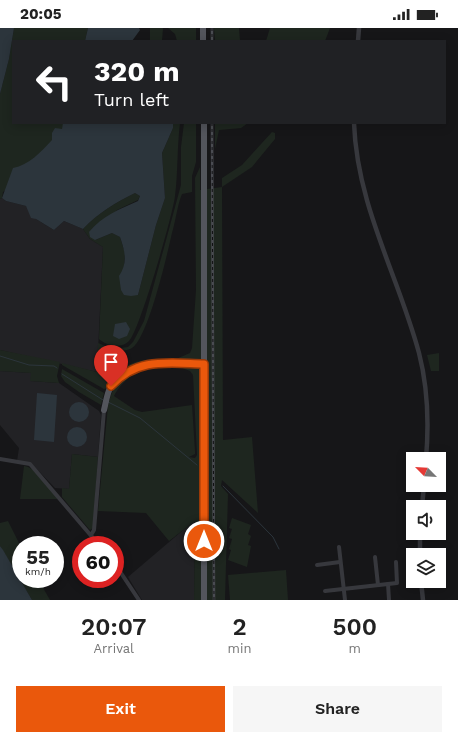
<!DOCTYPE html>
<html lang="en">
<head>
<meta charset="utf-8">
<style>
  :root { --surface:#fff; --page:#f6f6f6; --text:#222; --muted:#767676; --accent:#ea580c }
  body { margin:0; font-family:"Work Sans",sans-serif; background:var(--page); color:var(--text); height:100vh; display:flex; flex-direction:column; font-size:15px; white-space:nowrap }
  * { box-sizing:border-box; margin:0 }
  p { font-size:13px; color:var(--muted) }
  .icon { flex:none; width:22px; height:22px; fill:none; stroke:currentColor; stroke-width:2; stroke-linecap:round; stroke-linejoin:round }
  .map { position:relative; height:572px; overflow:hidden }
  .drawer { display:flex; flex-direction:column; background:var(--surface); flex:1 }
  .drawer>* { flex:none }
  .guide { position:absolute; left:12px; top:12px; width:434px; height:84px; border-radius:0px; box-shadow:0 2px 10px #0003; background:#202124; color:#fff; overflow:hidden }
  .needle { width:26px; rotate:294deg }
  .fabs { position:absolute; left:406px; top:424px; display:grid; gap:8px }
  .fabs a { display:grid; place-items:center; width:40px; height:40px; border-radius:0px; background:var(--surface); box-shadow:0 2px 10px #0003; font-size:20px }
  .speed { position:absolute; left:12px; top:508px; display:flex; gap:8px; font-size:20px; font-weight:700; text-align:center }
  .speed>* { display:grid; place-content:center; width:52px; height:52px; border-radius:50%; background:var(--surface); box-shadow:0 2px 10px #0003; line-height:1 }
  .speed small { font-size:10px; font-weight:400 }
  .speed .limit { border:6px solid #d22; background:#fff; color:#111 }
  .pin { position:absolute; display:grid; place-items:center; width:34px; height:34px; color:#fff; margin:-41px -17px; border-radius:50% 50% 50% 0; rotate:-45deg; box-shadow:0 0 4px #0007 }
  .pin .icon { rotate:45deg }
  .me { position:absolute; width:44px; margin:-22px; rotate:0deg; stroke-linejoin:round; filter:drop-shadow(0 0 3px #0008) }
  .turn { display:flex; align-items:center; gap:14px; height:84px; padding:0 16px; font-size:18px }
  .turn .icon { width:52px; height:52px; stroke-width:2.5 }
  .turn b { display:block; font-size:28px; line-height:34px }
  .eta { display:flex; justify-content:space-evenly; align-items:center; height:68px; text-align:center }
  .eta b { font-size:24px; font-weight:600; line-height:28px }
  .action { display:flex; gap:8px; margin-top:auto; padding:8px 16px }
  .action a { flex:1; height:46px; border-radius:0px; background:var(--accent); color:#fff; font-size:16px; font-weight:600; line-height:46px; text-align:center }
  .action a+a { background:var(--page); color:var(--text) }
  .status { display:flex; justify-content:space-between; align-items:center; height:28px; padding:0 20px; background:var(--surface); direction:ltr }
  .status svg { height:11px; fill:currentColor }
  .map>svg:first-child { display:block }
</style>
</head>
<body>
<div class="status"><b>20:05</b><svg viewBox="0 0 49 12"><path d="M0 12V9h3v3zM5 12V6h3v6zM10 12V3h3v9zM15 12V0h3v12zM26 1h20v11H26zM47 4h2v5h-2z"/></svg></div>
<div class="map">
<svg width="458" height="572" viewBox="0 0 458 572">
  <rect width="100%" height="100%" fill="#161618"/>
  <g fill="#222225">
    <path d="M2,170L6,173L26,178L36,191L54,202L64,193L83,201L90,211L103,219L97,344L0,322V171Z"/>
    <path d="M0,343L31,345V353L59,355L99,383L101,387L98,429L72,426L69,461L55,460L31,435L17,433L19,420L0,397Z"/>
    <path d="M195,492L194,572H142L128,549Z"/>
  </g>
  <g fill="#1e261f">
    <path d="M14,0H88L85,13H13V95H86L3,164L2,170L0,171V66L9,31Z"/>
    <path d="M150,0H163L162,13H150Z"/>
    <path d="M168,0H196V13H177L175,6Z"/>
    <path d="M214,0H239L240,13H215Z"/>
    <path d="M270,0H330L325,13H266Z"/>
    <path d="M173,95H180C177,119 178,144 175,168C173,187 139,304 129,313C121,321 107,318 99,311L103,219L90,211L83,201C98,185 115,175 135,165L140,168L138,172L117,182L95,212L112,205L120,209L125,225L124,241L138,267L156,197L165,170L162,125L173,100Z"/>
    <path d="M184,95H196V134L192,148V164L182,166C177,178 176,192 172,205C167,227 148,310 132,320C127,323 119,323 114,324L117,347C126,331 153,331 169,331L171,329L169,333L144,334L107,360L104,361L62,337V335L97,344L98,315L113,321L128,319L133,314L144,293L181,157V119Z"/>
    <path d="M215,95H248L241,100L219,102L215,121Z"/>
    <path d="M272,104L275,105V111L252,139L222,159L223,412L252,409L258,485L222,452L221,458L228,466L225,572H194L195,493L169,513L146,485L98,483L108,378C115,344 137,339 167,337L171,341C150,330 123,350 114,368L135,382L142,384L192,377L195,423V426L189,429L195,430L197,427L193,347L190,343L177,338L176,331L190,325L192,320L196,262L195,150L200,139V162L222,159V150L242,137Z"/>
    <path d="M0,322L60,334L57,348L59,355L30,353L31,345L0,343Z"/>
    <path d="M439,325V343H431L427,327Z"/>
    <path d="M62,341L104,365L101,377L79,364L65,354L61,348Z"/>
    <path d="M72,426L98,429L93,500L90,502L62,469V460L69,461Z"/>
    <path d="M24,438C38,440 50,461 59,471H20Z"/>
    <path d="M232,490L251,497L248,506L251,508L248,517L251,518L247,539L228,532L231,522L229,521L232,511L229,510L232,501L229,500Z"/>
    <path d="M8,493L21,519V551H38L50,572H32L0,518V495Z"/>
    <path d="M286,542L288,572H230L228,547Z"/>
  </g>
  <g fill="#2c353c">
    <path d="M0,0H14L9,31L0,66Z"/>
    <path d="M88,0H139L140,2L132,13H85Z"/>
    <path d="M63,95H173V100L162,125L165,170L156,197L138,267L131,268L124,267L121,262L119,248C128,235 125,223 120,209L112,205L95,212L90,209L89,204C102,188 120,181 138,173L140,168L135,165C115,175 98,185 83,201L64,193L54,202L36,191L31,190L26,178L6,173L2,170L13,140C29,137 41,124 52,112V105L55,100L62,101Z"/>
    <path d="M126,294L130,301L127,308L119,311L113,308L115,296Z"/>
    <path d="M37,365L57,367L54,414L34,412Z"/>
    <circle cx="79" cy="384" r="10"/>
    <circle cx="77" cy="409" r="10"/>
    <path d="M0,518L3,522L32,572H0Z"/>
  </g>
  <g fill="none" stroke-linecap="round" stroke-linejoin="round">
    <g stroke="#2c353c" stroke-width="1">
      <path d="M0,328L29,337L54,338L57,340"/>
      <path d="M62,346L103,372"/>
      <path d="M108,374L140,390L197,437"/>
      <path d="M223,458L273,509L279,521"/>
    </g>
    <g stroke="#37383d" stroke-width="4">
      <path d="M0,431L30,436L99,517"/>
      <path d="M91,507L94,502L104,382"/>
      <path d="M339,519L345,572"/>
      <path d="M375,529L378,557"/>
      <path d="M115,536L139,572"/>
      <path d="M317,537L340,534"/>
      <path d="M388,556L389,572"/>
      <path d="M325,563L397,555L396,534"/>
    </g>
    <g stroke="#37383d" stroke-width="4.5">
      <path d="M358,13L359,0"/>
      <path d="M354,95C357,178 398,247 419,325C428,360 429,396 426,431"/>
      <path d="M422,479L424,457"/>
      <path d="M420,527V505"/>
      <path d="M421,553L423,572"/>
    </g>
    <g stroke="#53555c" stroke-width="6">
      <path d="M203,0V13"/>
      <path d="M204,95V572"/>
      <path d="M104,382C106,374 107,365 111,358C130,328 174,335 204,336"/>
    </g>
    <g stroke="#4a4c52" stroke-width="2.5">
      <g id="rail">
        <path d="M212,0V13"/>
        <path d="M212,95L214,572"/>
      </g>
    </g>
    <use href="#rail" stroke="#111113" stroke-width="1" stroke-dasharray="3" stroke-linecap="butt"/>
  </g>
  <g fill="none" stroke-linecap="round" stroke-linejoin="round">
    <g stroke="#983908" stroke-width="10">
      <path id="route" d="M111,358C137,329 168,335 204,336V513"/>
    </g>
    <use href="#route" stroke="#ea580c" stroke-width="7"/>
  </g>
</svg>
<div class="fabs">
<a><svg class="needle" viewBox="-14 -14 28 28"><path d="M0-13l5 13h-10z" fill="#e53935"/><path d="M0 13l5-13h-10z" fill="#767676"/></svg></a>
<a><svg class="icon" aria-label="sound" viewBox="0 0 24 24"><path d="M4 9h4l5-4v14l-5-4H4zM17 9q2 3 0 6"/></svg></a>
<a><svg class="icon" aria-label="layers" viewBox="0 0 24 24"><path d="M12 4l9 5-9 5-9-5zM3 14l9 5 9-5"/></svg></a>
</div>
<div class="speed"><div>55<small>km/h</small></div><div class="limit">60</div></div>
<div class="pin" style="left:111px;top:358px;background:#d93025"><svg class="icon" aria-label="arrive" viewBox="0 0 24 24"><path d="M6 21V4h12l-3 4 3 4H6"/></svg></div>
<svg class="me" style="left:204px;top:513px" viewBox="-20 -20 40 40"><circle r="17" fill="#ea580c" stroke="#fff" stroke-width="3"/><path d="M0-11L8 9 0 5-8 9z" fill="#fff"/></svg>
<div class="guide">
<div class="turn"><svg class="icon" aria-label="left" viewBox="0 0 24 24"><path d="M17 20v-9H6M10 6l-5 5 5 5"/></svg><div><b>320 m</b>Turn left</div></div>
</div>
</div>
<section class="drawer">
<div class="eta">
<div><b>20:07</b><p>Arrival</p></div>
<div><b>2</b><p>min</p></div>
<div><b>500</b><p>m</p></div>
</div>
<div class="action"><a>Exit</a><a>Share</a></div>
</section>
</body>
</html>
